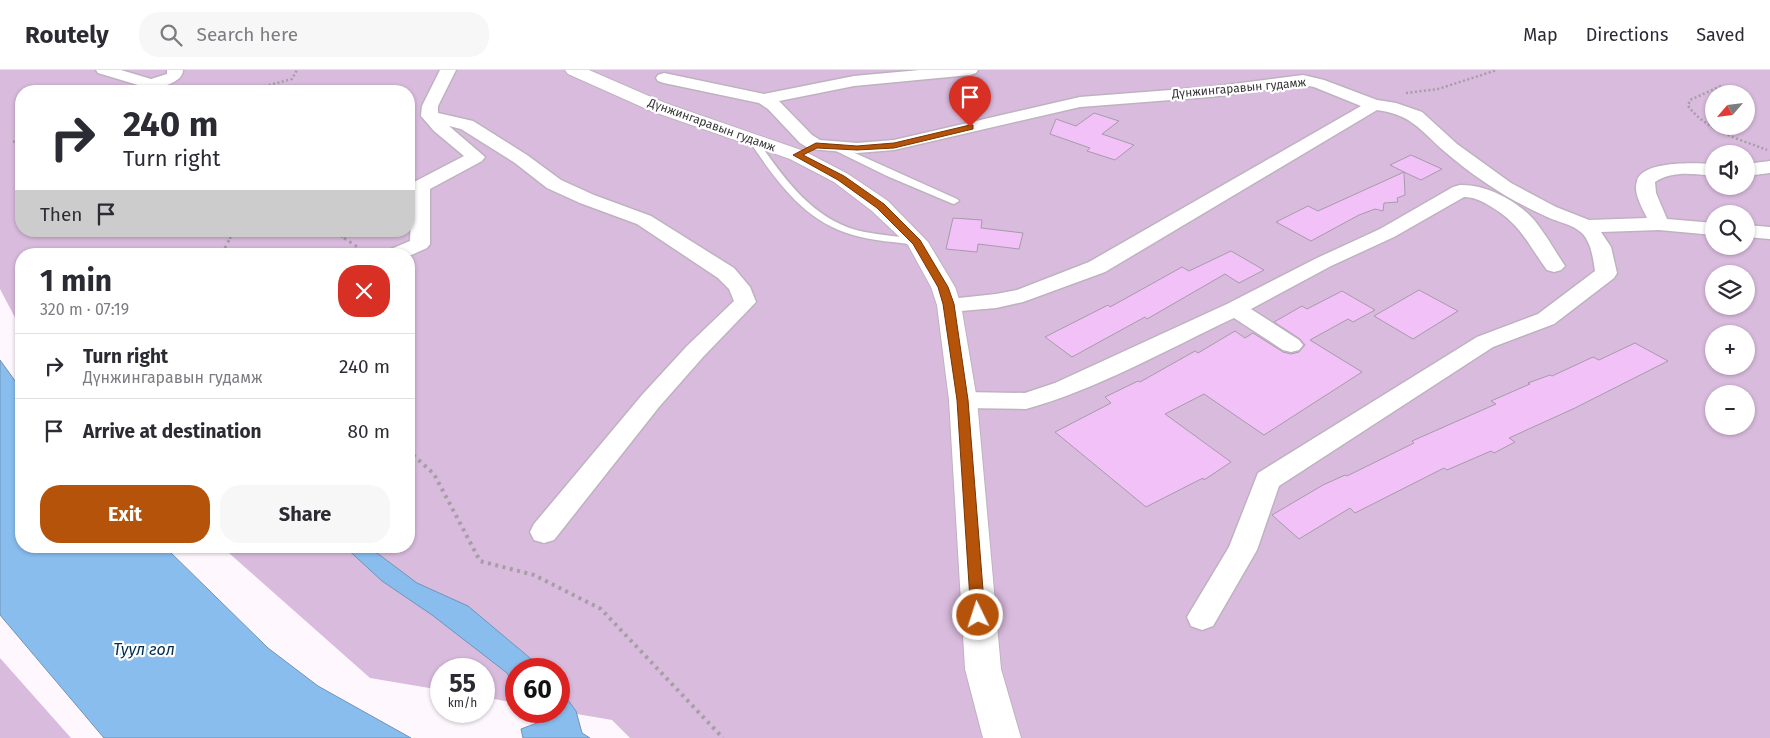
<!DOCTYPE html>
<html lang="en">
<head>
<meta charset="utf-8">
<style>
  :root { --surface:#fff; --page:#f7f7f7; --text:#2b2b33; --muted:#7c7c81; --line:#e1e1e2; --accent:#b45309 }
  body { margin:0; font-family:"Fira Sans",sans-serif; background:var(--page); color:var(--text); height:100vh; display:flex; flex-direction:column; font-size:19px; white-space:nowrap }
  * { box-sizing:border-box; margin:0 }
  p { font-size:16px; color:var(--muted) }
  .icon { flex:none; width:28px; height:28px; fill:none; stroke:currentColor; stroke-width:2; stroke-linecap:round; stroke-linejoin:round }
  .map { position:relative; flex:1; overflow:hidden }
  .drawer { position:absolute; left:15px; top:178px; width:400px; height:305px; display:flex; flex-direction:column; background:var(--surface); border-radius:20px; box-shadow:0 1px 4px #0004 }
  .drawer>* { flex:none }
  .top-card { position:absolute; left:15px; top:15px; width:400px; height:152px; border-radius:20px; box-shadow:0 1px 4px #0004; background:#fff; color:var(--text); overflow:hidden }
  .needle { width:32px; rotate:242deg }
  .buttons { position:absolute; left:1705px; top:15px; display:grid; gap:10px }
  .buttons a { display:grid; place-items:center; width:50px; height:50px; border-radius:50%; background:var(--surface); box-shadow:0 1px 4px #0004; font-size:25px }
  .speed { position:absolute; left:430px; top:588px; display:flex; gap:10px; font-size:25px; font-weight:700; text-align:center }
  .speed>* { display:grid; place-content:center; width:65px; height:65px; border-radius:50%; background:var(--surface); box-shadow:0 1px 4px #0004; line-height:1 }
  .speed small { font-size:12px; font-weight:400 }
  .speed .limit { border:8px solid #d22; background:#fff; color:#111 }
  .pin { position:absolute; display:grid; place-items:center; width:42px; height:42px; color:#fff; margin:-51px -21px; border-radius:50% 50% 50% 0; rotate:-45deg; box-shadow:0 0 5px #0007 }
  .pin .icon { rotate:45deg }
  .me { position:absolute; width:55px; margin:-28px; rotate:356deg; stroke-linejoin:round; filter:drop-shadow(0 0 4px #0008) }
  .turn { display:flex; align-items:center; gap:18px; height:105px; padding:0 25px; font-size:22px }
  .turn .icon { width:65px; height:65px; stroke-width:2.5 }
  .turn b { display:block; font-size:35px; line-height:42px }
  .then { display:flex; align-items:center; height:48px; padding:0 25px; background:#0003; gap:10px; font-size:19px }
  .round { display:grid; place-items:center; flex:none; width:52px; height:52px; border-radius:20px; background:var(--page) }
  .headline { display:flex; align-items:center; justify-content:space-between; height:85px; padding:0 25px }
  h1 { font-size:30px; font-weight:700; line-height:38px }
  .action { display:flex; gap:10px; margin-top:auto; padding:10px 25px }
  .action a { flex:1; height:58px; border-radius:20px; background:var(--accent); color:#fff; font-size:20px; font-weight:700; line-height:58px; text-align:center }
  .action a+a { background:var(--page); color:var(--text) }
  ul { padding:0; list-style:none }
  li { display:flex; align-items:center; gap:15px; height:65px; padding:0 25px; border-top:1px solid var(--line) }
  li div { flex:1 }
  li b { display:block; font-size:19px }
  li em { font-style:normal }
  header { display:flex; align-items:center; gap:30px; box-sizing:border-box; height:70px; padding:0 25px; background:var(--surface); border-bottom:1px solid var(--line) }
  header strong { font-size:24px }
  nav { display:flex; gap:28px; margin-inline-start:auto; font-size:18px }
  .search { width:350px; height:45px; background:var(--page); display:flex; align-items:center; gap:12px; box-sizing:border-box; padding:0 18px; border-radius:20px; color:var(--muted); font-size:19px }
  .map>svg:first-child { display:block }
</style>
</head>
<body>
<header>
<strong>Routely</strong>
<div class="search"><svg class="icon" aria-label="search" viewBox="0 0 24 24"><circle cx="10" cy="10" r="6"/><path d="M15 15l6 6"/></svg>Search here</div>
<nav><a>Map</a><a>Directions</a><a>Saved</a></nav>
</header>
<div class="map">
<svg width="1770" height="668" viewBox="0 0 1770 668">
  <rect width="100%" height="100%" fill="#fef8fe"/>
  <g fill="#d9bbdd" fill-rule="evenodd">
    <path d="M0,0H1770V668H630L612,650L559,641V599H516V633L484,627V599H441V620L370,608L221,476H409V184H21V259L0,219ZM21,21H409V161H21ZM1714,24H1746V56H1714ZM1714,84H1746V116H1714ZM1714,144H1746V176H1714ZM1714,204H1746V236H1714ZM1714,264H1746V296H1714ZM1714,324H1746V356H1714Z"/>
    <path d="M0,588L71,668H0Z"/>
  </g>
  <g fill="#88bdee" stroke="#7094b8">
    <path d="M0,290L21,319V476H164L268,578L318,616L411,668H104L0,545Z"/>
    <path d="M344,476H362L377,483L417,513L468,536L543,599H516V616L507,603L432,545L382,511Z"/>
    <path d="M559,618L576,641L582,663L590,668H523L521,659L542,651L535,641H559Z"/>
  </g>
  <g fill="#f1c1f8" stroke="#a79ba9">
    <path d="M1094,43L1119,51L1102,64L1134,75L1115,90L1087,81L1090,78L1050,64L1056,49L1076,56Z"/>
    <path d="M1411,85L1442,99L1421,110L1404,102L1405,125L1397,128L1398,132L1384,133L1383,141L1375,139L1359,145L1311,171L1276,152L1308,136L1318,141L1404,102L1390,95Z"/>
    <path d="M953,148L982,150L981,158L1023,163L1019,179L978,174L977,182L946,179Z"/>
    <path d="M1231,181L1264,200L1239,213L1225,204L1147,249L1145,247L1072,287L1045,267L1108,235L1110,237L1182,197L1189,201Z"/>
    <path d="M1419,220L1458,241L1413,269L1374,246Z"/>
    <path d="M1342,221L1375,240L1353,252L1348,249L1310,270L1362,302L1264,365L1204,324L1165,344L1231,392L1204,410L1203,408L1146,437L1055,362L1111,333L1105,327L1138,311L1140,312L1195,281L1198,283L1235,261L1245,268L1253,263L1283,282L1291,284L1299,282L1305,275L1300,269L1274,252L1302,236L1307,239Z"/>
    <path d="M1635,273L1668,291L1575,338L1509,368L1515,372L1494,383L1491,381L1447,400L1444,398L1355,443L1350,438L1299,469L1272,445L1323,415L1345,405L1347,406L1414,373L1412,371L1496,334L1491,331L1530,314L1528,313L1550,305L1552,306L1593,287L1599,290Z"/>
  </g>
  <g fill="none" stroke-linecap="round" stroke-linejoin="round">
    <g stroke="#bfb2c0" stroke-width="3">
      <g id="lane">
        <path d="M752,66L755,67C782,105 809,146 856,160C875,165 897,166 917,169L922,172L917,175C896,172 873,171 853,165C803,151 775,109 748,69Z"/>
        <path d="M837,75L957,129L959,131L954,134L951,133L887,106L834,80L833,78Z"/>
      </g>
    </g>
    <g stroke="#bfb2c0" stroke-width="3">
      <g id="street">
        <path d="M96,0H121L151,9L167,4V0H183C183,16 145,21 132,21L138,15L98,3Z"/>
        <path d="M440,0H456L438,36V43L473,51L527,85L561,110L594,125L651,146L734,198L750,217L756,232L703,287L659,337L554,470L544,473L534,470L530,462L534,454L642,325L687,276L734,231L729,219L718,208L637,154L580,133L547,118L515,93L461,59L449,56L485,87L482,91L430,119V174L427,178L409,186V184H388L391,179L410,171L412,116L414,112L464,86L434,61L421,46L422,36Z"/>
        <path d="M920,0H978L976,3L970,5L854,16L779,31L812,65L820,70L857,73L894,70L1080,27L1210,17L1303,5L1324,10L1377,30L1396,33L1422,42L1457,74L1511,113L1556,137L1589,150L1647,148C1642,137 1633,123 1637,111C1642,90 1698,93 1714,94V106C1694,104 1673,100 1655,112L1656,123L1667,149L1714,153V165L1659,160L1601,162L1611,177L1617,203L1614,208L1554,254L1493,277L1279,416L1257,480L1213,556L1202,560L1191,556L1187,547L1229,477L1258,403L1477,267L1538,244L1595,201C1593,188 1591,168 1578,160C1568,153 1554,151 1543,145C1507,129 1473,106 1444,81C1419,59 1412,45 1377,40L1105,202L1023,232L996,238L949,242L941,240L938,235L941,230L996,224L1017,220L1089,192L1361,36L1314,17L1303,15L1210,27L1080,37L894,80L857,83L810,79L800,73L768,39L759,33L664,13L658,11L656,8L658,5L664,3L764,24L854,6Z"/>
        <path d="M1770,91V103L1746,106V94Z"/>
        <path d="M1460,115C1486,114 1518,131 1535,151C1546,165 1555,181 1565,196L1561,200L1554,202L1547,200C1527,173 1521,154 1490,136C1482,131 1474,127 1464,127L1394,167L1331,196L1251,239L1299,270L1303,275L1299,280L1291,282L1283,280L1234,248C1166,280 1098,319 1026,339L963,338L954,336L951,330L954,324L963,322L1025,323L1055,313L1227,234L1317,188L1380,159L1453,117Z"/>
        <path d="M1746,155L1770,157V169L1746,167Z"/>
      </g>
    </g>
    <g stroke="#bfb2c0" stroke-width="2">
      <path id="primary" d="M565,0H589L665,33L804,81L848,104L888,131L928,172L955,217L961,235L977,330L1001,599L1021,668H983L965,599L949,330L937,235L931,217L908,175L872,141L834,112L790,89L651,41L568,4Z"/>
    </g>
    <g stroke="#a59fa5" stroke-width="2.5" stroke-dasharray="2 2.5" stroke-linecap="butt">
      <path d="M1721,16L1690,30L1688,36C1707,61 1739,69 1767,80"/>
      <path d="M247,21L292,9L297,0"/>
      <path d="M1406,23L1438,19L1497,0"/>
      <path d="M13,72L21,69"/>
      <path d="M334,161L346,169"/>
      <path d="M114,164L126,161"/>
      <path d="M230,169L232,161"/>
    </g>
    <g stroke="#a59fa5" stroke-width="3" stroke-dasharray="2.5 4" stroke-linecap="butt">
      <path d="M344,168L359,178L364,184"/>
      <path d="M222,184L230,168"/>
      <path d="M409,382L414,387"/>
    </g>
    <path stroke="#a59fa5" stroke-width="4" stroke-dasharray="3 4.5" stroke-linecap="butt" d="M413,385L434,404L480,491L534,505L601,539L723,668"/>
    <use href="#lane" fill="#fff" fill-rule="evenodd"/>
    <use href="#street" fill="#fff" fill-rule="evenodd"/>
    <use href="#primary" fill="#fff" fill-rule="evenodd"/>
  </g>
  <path fill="#b45309" stroke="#753606" d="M970,55H973V59L894,78L857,80L817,78L803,85L844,106L884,134L920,170L948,217L954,234L968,330L985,545L983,549L978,551L973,549L971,545L957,330L943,234L938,217L913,174L877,138L838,110L793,85L816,73L857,76L894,73Z"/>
  <g text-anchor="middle" stroke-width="4.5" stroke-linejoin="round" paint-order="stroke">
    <g font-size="12" fill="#39343a" stroke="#fff">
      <text transform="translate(1239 18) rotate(-5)" y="4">Дүнжингаравын гудамж</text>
      <text transform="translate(712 55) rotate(20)" y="4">Дүнжингаравын гудамж</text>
    </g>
    <g font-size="16" font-style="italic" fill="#032e4d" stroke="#fff">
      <text x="144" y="585">Туул гол</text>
    </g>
  </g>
</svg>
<div class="buttons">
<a><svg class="needle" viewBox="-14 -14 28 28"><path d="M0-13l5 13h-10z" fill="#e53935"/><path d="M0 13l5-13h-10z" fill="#7c7c81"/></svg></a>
<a><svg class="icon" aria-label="sound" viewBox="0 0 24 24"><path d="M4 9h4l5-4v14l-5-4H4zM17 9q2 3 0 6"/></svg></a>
<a><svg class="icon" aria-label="search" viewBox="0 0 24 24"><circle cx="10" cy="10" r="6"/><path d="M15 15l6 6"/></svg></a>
<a><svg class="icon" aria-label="layers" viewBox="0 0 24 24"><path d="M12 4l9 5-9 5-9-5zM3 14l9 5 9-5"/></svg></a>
<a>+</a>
<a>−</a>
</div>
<div class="speed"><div>55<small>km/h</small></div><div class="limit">60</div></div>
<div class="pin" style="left:970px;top:57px;background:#d93025"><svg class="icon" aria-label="arrive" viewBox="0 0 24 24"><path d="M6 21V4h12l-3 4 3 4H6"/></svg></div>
<svg class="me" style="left:978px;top:545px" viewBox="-20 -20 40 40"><circle r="17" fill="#b45309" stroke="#fff" stroke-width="3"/><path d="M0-11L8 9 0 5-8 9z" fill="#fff"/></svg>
<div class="top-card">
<div class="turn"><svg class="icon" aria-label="right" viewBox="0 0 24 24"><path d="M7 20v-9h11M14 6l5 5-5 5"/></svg><div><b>240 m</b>Turn right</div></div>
<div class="then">Then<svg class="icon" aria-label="arrive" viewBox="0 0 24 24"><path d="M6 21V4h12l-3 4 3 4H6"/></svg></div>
</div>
<section class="drawer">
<div class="headline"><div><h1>1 min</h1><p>320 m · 07:19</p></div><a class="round" style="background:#d93025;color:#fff"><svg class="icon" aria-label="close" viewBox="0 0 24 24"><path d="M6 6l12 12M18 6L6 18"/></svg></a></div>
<ul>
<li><svg class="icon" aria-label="right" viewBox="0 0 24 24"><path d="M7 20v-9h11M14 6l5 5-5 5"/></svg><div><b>Turn right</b><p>Дүнжингаравын гудамж</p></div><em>240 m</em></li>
<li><svg class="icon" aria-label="arrive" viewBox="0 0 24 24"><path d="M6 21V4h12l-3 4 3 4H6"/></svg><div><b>Arrive at destination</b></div><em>80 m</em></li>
</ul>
<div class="action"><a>Exit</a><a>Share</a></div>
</section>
</div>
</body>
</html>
